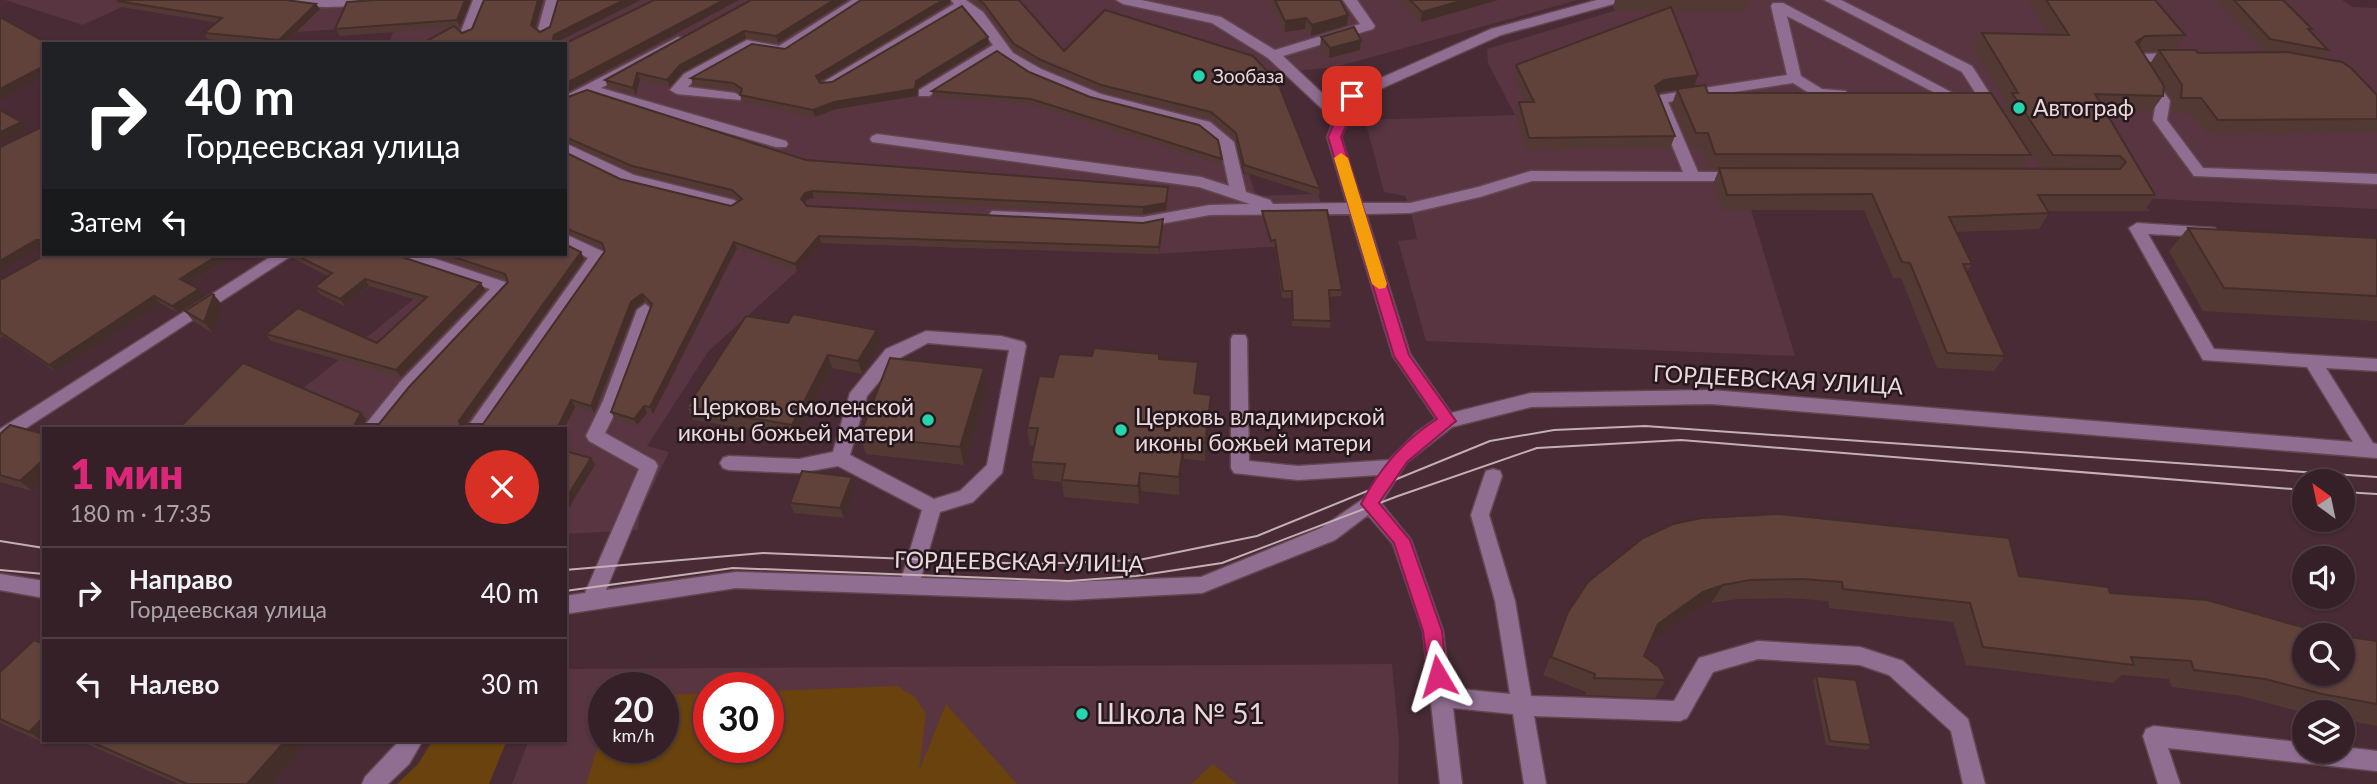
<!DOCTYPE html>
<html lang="ru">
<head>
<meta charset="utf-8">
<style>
  :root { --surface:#362028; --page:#412d34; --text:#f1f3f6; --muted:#aaa3a8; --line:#503e45; --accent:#db2777 }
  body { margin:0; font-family:Lato,sans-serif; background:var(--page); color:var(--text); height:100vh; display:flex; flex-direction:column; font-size:26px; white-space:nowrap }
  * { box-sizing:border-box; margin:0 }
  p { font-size:23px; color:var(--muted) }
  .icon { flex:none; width:38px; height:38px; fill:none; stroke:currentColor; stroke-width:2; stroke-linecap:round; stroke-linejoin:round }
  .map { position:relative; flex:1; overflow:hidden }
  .side { position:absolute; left:42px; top:427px; width:525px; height:315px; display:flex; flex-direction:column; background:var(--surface); border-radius:0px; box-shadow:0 2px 5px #0004,0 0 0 2px var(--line) }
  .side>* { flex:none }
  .hud { position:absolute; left:42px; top:42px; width:525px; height:214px; border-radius:0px; box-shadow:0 2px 5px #0004,0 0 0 2px var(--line); background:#202124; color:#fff; overflow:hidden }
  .needle { width:46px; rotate:327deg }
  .fabs { position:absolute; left:2292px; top:469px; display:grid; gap:14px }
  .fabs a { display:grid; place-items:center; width:63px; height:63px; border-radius:50%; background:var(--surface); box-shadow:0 2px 5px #0004,0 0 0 2px var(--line); font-size:35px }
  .speed { position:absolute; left:588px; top:672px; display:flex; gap:14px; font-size:35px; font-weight:700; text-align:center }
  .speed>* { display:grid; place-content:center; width:91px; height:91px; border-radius:50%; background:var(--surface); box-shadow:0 2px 5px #0004,0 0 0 2px var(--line); line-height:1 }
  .speed small { font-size:18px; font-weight:400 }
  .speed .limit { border:10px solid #d22; background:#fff; color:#111 }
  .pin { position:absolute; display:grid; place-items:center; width:60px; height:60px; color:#fff; margin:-30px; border-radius:14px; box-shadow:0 4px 10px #0006 }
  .me { position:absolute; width:77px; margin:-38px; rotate:353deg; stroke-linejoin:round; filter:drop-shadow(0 0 5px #0008) }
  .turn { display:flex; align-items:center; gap:24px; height:147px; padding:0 28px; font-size:32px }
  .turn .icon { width:91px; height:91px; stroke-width:2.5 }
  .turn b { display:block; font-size:49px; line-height:60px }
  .then { display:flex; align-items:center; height:66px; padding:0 28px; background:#0003; gap:14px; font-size:26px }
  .round { display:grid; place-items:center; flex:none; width:74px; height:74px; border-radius:37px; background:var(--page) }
  .headline { display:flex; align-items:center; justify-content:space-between; height:119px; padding:0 28px }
  h1 { font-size:42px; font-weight:800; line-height:52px; color:var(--accent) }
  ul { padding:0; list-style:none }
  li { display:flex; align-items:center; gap:21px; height:91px; padding:0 28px; border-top:2px solid var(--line) }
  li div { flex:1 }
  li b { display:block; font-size:26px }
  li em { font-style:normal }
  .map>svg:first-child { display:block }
</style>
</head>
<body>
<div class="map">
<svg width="2377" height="784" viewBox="0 0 2377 784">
  <rect width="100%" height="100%" fill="#482b35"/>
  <g fill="#583541" fill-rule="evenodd">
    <path d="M5,0H1578L1336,67L1263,74L1237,128L1235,145L1239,173L1249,174L1256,196L1318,194L1333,243L1155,254L821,243L797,271L708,352L647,446L669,452L640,513L638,530L565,534V429H191L300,391L414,299L370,286L345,306L320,294L336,280L300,262L311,254H565V44H389L393,32L340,36L342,29L297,32L284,44H265L208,39L224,24L122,7L83,25Z"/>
    <path d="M1650,0H2342L2353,7L2377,8V209L2138,198L2150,211L1751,210L1795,356L1426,341L1398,241L1417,239L1410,207L1405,196L1384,192L1365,120L1515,115L1488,63L1487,49Z"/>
    <path d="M1392,664L1399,741L1398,784H512L529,740H565V669ZM604,688H663V747H604ZM709,688H768V747H709Z"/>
  </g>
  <g fill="#69420d">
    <path d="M897,686L915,697L926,714L919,771L946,704L1017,784H586L604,726V747H663V695L709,693V747H768V691Z"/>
    <path d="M433,740H507L489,784H397L418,764Z"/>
    <path d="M1213,764L1237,784H1191Z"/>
  </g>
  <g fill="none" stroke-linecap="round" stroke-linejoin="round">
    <g stroke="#624750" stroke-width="3">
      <g id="minor">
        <path d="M284,0H390L383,4C362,5 299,12 284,0Z"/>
        <path d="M473,0H487L474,34L467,38L460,34Z"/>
        <path d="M546,0H560L551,33L544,37L537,33Z"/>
        <path d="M852,0H868L786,54L754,48L694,80L688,87L735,93L742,97L740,100L677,94L670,90L684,74L747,40L779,46Z"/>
        <path d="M951,0H966L983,12L1013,53L1041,69L1101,94L1210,122L1234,142L1246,192L1270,200L1273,204L1347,203L1327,137L1334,120L1268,58L1212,23L1123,4L1116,0H1141L1221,17L1275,50L1360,24L1343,0H1357L1375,26L1373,29L1283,56L1339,109L1347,93L1491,29L1597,0H1619L1617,3L1501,35L1358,99L1341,137L1362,203H1410L1478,187L1531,171L1683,172L1653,99L1660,95L1787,75L1771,6L1773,3H1783L1964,99L1957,103L1944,102L1943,97L1787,16L1801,76L1822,89L1846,91V97L1814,96L1793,83L1668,102L1698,172H1737L1745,177L1742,181H1532L1480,197L1410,213L1366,214L1410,354L1451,413L1531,393L1711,390L2353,442L2307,367L2203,360L2129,228L2137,223L2215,228L2217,232L2215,236L2209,237L2148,234L2214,349L2377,359V371L2326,368L2373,443L2377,444V458L1711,404L1531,407L1452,427L1407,462L1381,503L1411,540L1443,631L1450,688L1510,694L1495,601L1471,515L1484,476L1486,471L1493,469L1500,471L1502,476L1489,515L1515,601L1531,696L1674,701L1699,658L1706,656L1758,641L1860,647L1903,661L1968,719L1985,784H1963L1951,731L1889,675L1860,665L1758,659L1713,672L1687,718L1680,721L1534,716L1546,784H1524L1513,714L1453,708L1462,784H1440L1423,631L1393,544L1368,515L1335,540L1202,593L1068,600L736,588L565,614V596L585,593L639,469L589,441L586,436L603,401L637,310L645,304L653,310L621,401L605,433L655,461L658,466L606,590L736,572L902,577L922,510L838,466L799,473L729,470L723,468L720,463L723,458L729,456L799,459L833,452L850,393L886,349L926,331L1001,336L1024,342L1026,346L1002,473L973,502L940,512L921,578L1068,582L1201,577L1321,528L1363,499L1379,475L1298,480L1234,473L1231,468V339L1233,335H1245L1247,339L1249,461L1298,466L1389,460L1416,433L1436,419L1393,356L1350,214L1210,215L1143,227L997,220L989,215L992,211L1143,217L1210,205L1250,204L1199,187L872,142L870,139L872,136L877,134L1201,177L1229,186L1220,144L1200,128L1091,100L1031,75L1003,59L999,53L929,96H919V90L993,45L973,18L963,10L832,87H822L820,84L954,4ZM928,343L1009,350L987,465L960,491L934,499L850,455L867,396L898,359Z"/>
        <path d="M1824,0H1841L1972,66L2001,111L1994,115L1989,114L1962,72Z"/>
        <path d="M678,37L683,38V44L601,88L786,141L788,144L786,147H776L590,94L565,106V96Z"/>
        <path d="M2177,53L2184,57L2182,60L2144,62L2170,101L2167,120L2203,168L2377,174V184L2194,176L2153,120L2156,101L2128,58L2135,54Z"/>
        <path d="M565,143L634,175L734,200L742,205L734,210L624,183L565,154Z"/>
        <path d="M565,234L604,252L606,256L485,429H466L588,258L565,246Z"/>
        <path d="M275,254H294L0,445V429Z"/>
        <path d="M396,254H421L508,283L510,287L412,392L382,429H362L400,382L490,289L398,258Z"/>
        <path d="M0,574L44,581V598L0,590Z"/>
        <path d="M2154,726L2305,743V751H2343V747L2377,751V771L2168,748L2180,784H2158L2143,736L2146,729Z"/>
        <path d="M400,740H423L409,764L388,784H362L365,777Z"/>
      </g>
    </g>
    <use href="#minor" fill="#906e92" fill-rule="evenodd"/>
    <g stroke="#c4afb5" stroke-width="2">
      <path d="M2343,492L2377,494"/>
      <path d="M0,541L44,548"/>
      <path d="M0,570L44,574"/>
      <path d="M565,570L763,553L1033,564L1139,560L1257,536L1490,441L1554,430L1645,426L2377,477"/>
      <path d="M565,591L733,568L1069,581L1136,576L1222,563L1398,496L1537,448L1681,440L2305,490"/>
    </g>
  </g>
  <g fill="#533933" fill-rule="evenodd">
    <path d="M471,0L460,27H455L462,33L535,29L540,32L550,27L558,0H641L558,41L562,44L568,42L654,0H739L565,93V44H421L452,27L340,36L335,29Z"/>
    <path d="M751,0H847L778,43L746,38L683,72L670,87L640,80L636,95L608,87L605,80Z"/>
    <path d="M861,0H950V3L820,83L832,82L989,44L918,88L917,96L836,109L815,117L742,102L740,94L735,90L693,85L691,78L785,49Z"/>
    <path d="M970,0H1019L1064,51L1105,10L1320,189L1319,196L1244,172L1236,140L1211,119L1102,92L1042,67L1015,51L985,10Z"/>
    <path d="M1269,0H1340L1348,15L1347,25L1311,36L1305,29L1285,32Z"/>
    <path d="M1398,0H1498L1421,22Z"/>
    <path d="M1615,0H1749L1744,12L1673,11L1698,75L1694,86L1708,93L2031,155L2022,169H2042L2002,108L2006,103L1974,48L1982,33L2050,35L2027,0H2155L2185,35L2175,50L2198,53L2272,52L2262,50L2217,0H2283L2312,29L2310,32L2328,50L2321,58L2377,95V133L2207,134L2190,113L2171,112L2172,100L2164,87L2163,96L2152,111L2105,110L2155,195L2144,211H2048L2049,213L2039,229L1956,232L1972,264L1967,272L2005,356L1994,371L1937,368L1901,278H1893L1864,210H1721L1713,184L1719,169H1709L1702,148H1691L1672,104L1677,90L1658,94L1675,136L1670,148L1526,150L1516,115L1519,102H1526L1514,77L1516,65L1659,11H1615L1613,7ZM2142,51H2158L2150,64Z"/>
    <path d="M118,1L320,9L284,44H265L208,39L204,33L217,22L122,7Z"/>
    <path d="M1321,37L1360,50L1329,58L1320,48Z"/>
    <path d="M1029,72L1222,159V165L1032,104L933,97L932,91Z"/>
    <path d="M565,98L806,160L1168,194L1166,210L1143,214L814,198L807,200L805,203L807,206L1163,226L1159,254L821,243L797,271L737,248L653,414L647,413L637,425L615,419L611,412L651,307L645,301L635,309L594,413L575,407L564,429H178L361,413L366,419L364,424H379L508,282L507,280L429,254H565L581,252L584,259L466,424H483L605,251L604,249L565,233V152L620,179L731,206L739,201L735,197L635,173L565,142Z"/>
    <path d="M1262,211L1342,290L1341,296L1330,297L1331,321L1330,328L1292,326V298H1282L1275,247H1271L1262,217Z"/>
    <path d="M2188,228L2377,238V321L2203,311L2169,251Z"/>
    <path d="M236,254L190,284L205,296L178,313L160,303L56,372L3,336L0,338V280Z"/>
    <path d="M290,254H395L485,290L401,377L271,341L266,334L377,343L422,301L369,286L345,306L320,294L315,287L328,276L293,258Z"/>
    <path d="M214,295L223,306L213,333L194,322L185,311Z"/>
    <path d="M788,323L877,330L881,343L862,374L832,368L797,437L693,420L687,407Z"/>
    <path d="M1159,354V359L1198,380L1196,393L1211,395V413L1205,461L1184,459L1179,495L1141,491L1139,504L1064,497L1062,482L1034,479L1031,462L1034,446H1030L1027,428L1053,377Z"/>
    <path d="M984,368L988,386L964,465L866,454L860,436Z"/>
    <path d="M0,434L32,491L0,482Z"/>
    <path d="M855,487L844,518L794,513L790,503Z"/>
    <path d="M2019,576L2320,632L2377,641V726L2343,720V712L2305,713L2241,696L2172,687L2169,679L2122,675L2113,683L1966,665L1953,622L1829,608L1828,601L1789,598L1738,599L1711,603L1692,611L1651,640L1644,656L1666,680L1655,698L1585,695L1586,692L1543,675L1568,612L1588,582Z"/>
    <path d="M0,672L44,740H50L47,744L0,723Z"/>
    <path d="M1816,676L1871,745L1867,750L1826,745L1813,681Z"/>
    <path d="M78,740H309L272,784H178Z"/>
  </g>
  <g fill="#432e29">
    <path d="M465,0H471L460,27L457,20Z"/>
    <path d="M538,0H543L534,32L531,25Z"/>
    <path d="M624,0H641L557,42L553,39L554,35Z"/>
    <path d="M724,0H739L565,93V84Z"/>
    <path d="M834,0H847L778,43L776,36Z"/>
    <path d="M943,0H950V3L817,83L816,76Z"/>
    <path d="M1464,0H1498L1421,22L1422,12Z"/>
    <path d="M316,4L320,9L284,44H282L279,40Z"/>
    <path d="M1348,15L1347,25L1311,36L1312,25Z"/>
    <path d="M1306,18L1305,29L1285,32V21Z"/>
    <path d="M744,31L746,38L683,72L670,87L667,80L680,65Z"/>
    <path d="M2145,36L2135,51L2136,42Z"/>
    <path d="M988,37L989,44L918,88L917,96L836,109L815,117L813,110L834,102L916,81Z"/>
    <path d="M1361,40L1360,50L1329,58L1330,48Z"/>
    <path d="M44,66V76L0,99V89Z"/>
    <path d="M637,73L640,80L636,95L633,88Z"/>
    <path d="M1698,75L1694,87L1660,92L1651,98L1655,86L1664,80Z"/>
    <path d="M22,122L28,129L0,142V132Z"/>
    <path d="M1168,187L1166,210L1143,214V207Z"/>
    <path d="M812,191L814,198L807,200L803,206L801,199L805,193Z"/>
    <path d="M1163,219V226L1159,254V247Z"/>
    <path d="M819,236L821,243L797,271L795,264Z"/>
    <path d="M36,240L43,247L0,272V261Z"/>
    <path d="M734,242L737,248L653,414L650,407Z"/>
    <path d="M581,252L584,259L464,427L460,424L459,421Z"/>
    <path d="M220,254H236L186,286L180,279Z"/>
    <path d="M365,279L369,286L345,306L340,299Z"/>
    <path d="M481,283L485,290L401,377L396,370Z"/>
    <path d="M199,289L205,296L178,313L172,306Z"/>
    <path d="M642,294L645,301L635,309L594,413L591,406L631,302Z"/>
    <path d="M214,295L223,306L213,333L204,322Z"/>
    <path d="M154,296L160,303L56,372L49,365Z"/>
    <path d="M877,330L881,343L862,374L858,361Z"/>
    <path d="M828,355L832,368L797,437L792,425Z"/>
    <path d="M1198,362V380L1193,411L1194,393Z"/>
    <path d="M984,368L988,386L964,465L960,447Z"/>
    <path d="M1211,395V413L1205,461V443Z"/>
    <path d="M571,400L575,407L564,429H557Z"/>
    <path d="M644,406L647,413L637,425L634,419Z"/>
    <path d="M361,413L366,419L361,429L355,424Z"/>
    <path d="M1184,441V459L1179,495V477Z"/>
    <path d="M591,458L595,465L565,514V500Z"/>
    <path d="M44,459V481L32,491L20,481Z"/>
    <path d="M1140,473L1141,491L1139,504L1138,486Z"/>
    <path d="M852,477L855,487L844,518L840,508Z"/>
    <path d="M1723,585L1711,603L1692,611L1648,643L1658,624L1703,592Z"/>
    <path d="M41,720L44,722V740H50L47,744L29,732Z"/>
    <path d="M286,740H309L272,784H247Z"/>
  </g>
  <g fill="#60423b" stroke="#432e29" stroke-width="2">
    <path d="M119,0H286L316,4L279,40L204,33L222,18L118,1Z"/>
    <path d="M375,0H465L457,20L335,29L347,2Z"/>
    <path d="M484,0H538L531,25L540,32L550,27L558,0H624L554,35L553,39L562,44L568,42L654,0H724L565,84V44H421L454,26L462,33L472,29Z"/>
    <path d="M751,0H834L776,36L744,31L680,65L667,80L637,73L633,88L605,80Z"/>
    <path d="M861,0H943L816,76L820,83L832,82L962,6L988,37L916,81L915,89L834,102L813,110L740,95L742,89L733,83L691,78L752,44L785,49Z"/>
    <path d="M979,0H1019L1064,51L1105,10L1253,56L1278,83L1320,189L1244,165L1236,133L1211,112L1101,85L1041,60L1014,44L984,4Z"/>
    <path d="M1275,0H1340L1348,15L1312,25L1306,18L1285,21Z"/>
    <path d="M1410,0H1464L1422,12Z"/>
    <path d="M2046,0H2155L2185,35L2145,36L2136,42L2164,86L2163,96L2095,94L2155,195H2038L2049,213L1949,217L1972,264H1963L2005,356L1947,353L1910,263L1902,262L1872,194L1727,195L1719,168L2120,169L2126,162L2120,156L2053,155L2012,93H2018L1982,33L2069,35Z"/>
    <path d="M2234,0H2283L2312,29H2308L2328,50L2270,39Z"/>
    <path d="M1671,7L1698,75L1664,80L1655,86L1675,136L1529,138L1519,102H1534L1516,65Z"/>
    <path d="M0,17L49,44H44V66L0,89Z"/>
    <path d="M1354,27L1361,40L1330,48L1321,37Z"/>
    <path d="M2159,50H2195L2198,53L2287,52L2342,62L2351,68L2377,95V119L2218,120L2201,98H2181L2182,85Z"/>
    <path d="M997,51L1029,72L1090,97L1199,125L1218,140L1222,159L1031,99L932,91Z"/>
    <path d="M1705,85L1708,93H1991L2031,155L1715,154L1708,133H1696L1677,89Z"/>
    <path d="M587,90L806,160L1168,187L1166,203L1143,207L812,191L805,193L801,199L807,206L1143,223L1163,219L1159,247L819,236L795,264L734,242L650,407L644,406L634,419L611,412L652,304L642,294L631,302L591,406L571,400L557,429H178L243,363L361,413L355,424H379L409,387L508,282L505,274L445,254H565V244L581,252L459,421L460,424H483L605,251L602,243L565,228V152L620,179L731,206L742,199L732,190L632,166L565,137V98Z"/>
    <path d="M0,110L22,122L0,132Z"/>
    <path d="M44,126V245L40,244V240H36L0,261V147Z"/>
    <path d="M1327,210L1342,290H1329L1331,321L1293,320L1292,291H1283L1275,240L1271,241L1262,211Z"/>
    <path d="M2188,228L2377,238V296L2224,288Z"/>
    <path d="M47,254H220L180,279L199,289L172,306L154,296L49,365L0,332V280Z"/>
    <path d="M293,254H393L481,283L396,370L266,334L298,308L377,343L427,297L365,279L340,299L315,287L332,273Z"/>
    <path d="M212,294L214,295L204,322L185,311Z"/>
    <path d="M793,314L877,330L858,361L828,355L792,425L687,407L746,316L788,323Z"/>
    <path d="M1094,348L1159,354V359L1198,362L1194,393L1211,395L1205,443L1184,441L1179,477L1140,473L1138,486L1062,480L1065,464L1031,462L1038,428H1027L1039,376L1053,377L1059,354L1092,356Z"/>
    <path d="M890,358L984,368L960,447L860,436Z"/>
    <path d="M10,425L44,434V459L20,481L0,475V434Z"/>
    <path d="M565,451L591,458L565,500Z"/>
    <path d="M802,471L852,477L840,508L790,503Z"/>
    <path d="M1779,514L2009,538L2019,576L2108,587L2110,593L2207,600L2320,632L2339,635H2305V674H2343V636L2377,641V704L2322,694L2265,679L2194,670L2191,661L2131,657L2134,665L1983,647L1970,603L1843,589L1842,582L1802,579L1750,580L1723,585L1703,592L1658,624L1644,656L1659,667L1666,680L1594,678L1595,674L1551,657L1568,612L1588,582L1643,538L1673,524L1702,518Z"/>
    <path d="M34,640L44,644V721L41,720L29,732L0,719V672Z"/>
    <path d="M1816,676L1856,680L1871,745L1830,741Z"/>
    <path d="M87,740H286L247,784H187Z"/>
  </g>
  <path fill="#db2777" stroke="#8e194d" stroke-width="2" d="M1352,92L1359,96L1341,137L1409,355L1456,421L1407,462L1379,503L1410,540L1442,631L1447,676L1445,682L1438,685L1431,682L1429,676L1423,631L1394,543L1361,504C1379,469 1404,440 1437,419L1394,356L1328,137L1346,96Z"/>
  <path fill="#f59e0b" d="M1341,153L1348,158L1387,284L1385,288L1379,289L1372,284L1334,158Z"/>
  <g fill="#25d5ae" stroke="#25181c" stroke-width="2.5">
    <circle cx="1199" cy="76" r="7"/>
    <circle cx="2019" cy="108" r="7"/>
    <circle cx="928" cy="420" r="7"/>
    <circle cx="1121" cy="430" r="7"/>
    <circle cx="1082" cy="714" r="7"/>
  </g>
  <g text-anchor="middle" stroke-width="5" stroke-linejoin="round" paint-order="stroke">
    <g font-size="19" fill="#ebd8dd" stroke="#25181c" text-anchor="start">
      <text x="1213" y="83">Зообаза</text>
    </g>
    <g font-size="23" fill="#ebd8dd" stroke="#25181c" text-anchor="start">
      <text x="2033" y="116">Автограф</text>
      <text x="914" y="415" text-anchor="end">Церковь смоленской<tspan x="914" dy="26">иконы божьей матери</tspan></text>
      <text x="1135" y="425">Церковь владимирской<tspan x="1135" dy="26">иконы божьей матери</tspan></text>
    </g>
    <g font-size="23" fill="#ebd8dd" stroke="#25181c">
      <text transform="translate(1778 380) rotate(3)" y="8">ГОРДЕЕВСКАЯ УЛИЦА</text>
      <text transform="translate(1019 562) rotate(1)" y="8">ГОРДЕЕВСКАЯ УЛИЦА</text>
    </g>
    <g font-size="28" fill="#ebd8dd" stroke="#25181c" text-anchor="start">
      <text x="1096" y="724">Школа № 51</text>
    </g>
  </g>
</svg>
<div class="fabs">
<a><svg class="needle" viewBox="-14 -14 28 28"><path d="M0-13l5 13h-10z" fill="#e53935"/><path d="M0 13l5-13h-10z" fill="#aaa3a8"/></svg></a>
<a><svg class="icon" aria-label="sound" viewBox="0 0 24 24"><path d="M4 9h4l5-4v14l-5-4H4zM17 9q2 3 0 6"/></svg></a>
<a><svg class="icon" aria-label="search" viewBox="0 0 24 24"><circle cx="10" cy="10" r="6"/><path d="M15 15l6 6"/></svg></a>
<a><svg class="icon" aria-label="layers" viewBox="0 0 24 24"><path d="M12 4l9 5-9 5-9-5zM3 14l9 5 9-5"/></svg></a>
</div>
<div class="speed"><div>20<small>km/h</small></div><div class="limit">30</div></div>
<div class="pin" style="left:1352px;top:96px;background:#d93025"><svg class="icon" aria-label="arrive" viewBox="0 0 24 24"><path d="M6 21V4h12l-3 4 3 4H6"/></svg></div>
<svg class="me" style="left:1438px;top:676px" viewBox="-20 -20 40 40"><path d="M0-17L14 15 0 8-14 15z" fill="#db2777" stroke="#fff" stroke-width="4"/></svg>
<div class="hud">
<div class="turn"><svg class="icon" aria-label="right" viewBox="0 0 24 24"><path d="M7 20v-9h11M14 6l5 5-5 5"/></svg><div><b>40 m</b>Гордеевская улица</div></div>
<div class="then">Затем<svg class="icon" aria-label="left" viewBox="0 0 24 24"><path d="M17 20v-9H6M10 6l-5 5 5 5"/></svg></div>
</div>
<section class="side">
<div class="headline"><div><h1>1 мин</h1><p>180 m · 17:35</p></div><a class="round" style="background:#d93025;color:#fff"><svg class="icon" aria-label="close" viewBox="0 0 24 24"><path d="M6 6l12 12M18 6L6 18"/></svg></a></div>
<ul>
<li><svg class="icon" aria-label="right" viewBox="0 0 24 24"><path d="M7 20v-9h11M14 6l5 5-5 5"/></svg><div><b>Направо</b><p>Гордеевская улица</p></div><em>40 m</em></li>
<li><svg class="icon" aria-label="left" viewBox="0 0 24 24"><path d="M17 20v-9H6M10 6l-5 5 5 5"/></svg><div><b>Налево</b></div><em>30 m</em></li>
</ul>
</section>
</div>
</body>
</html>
